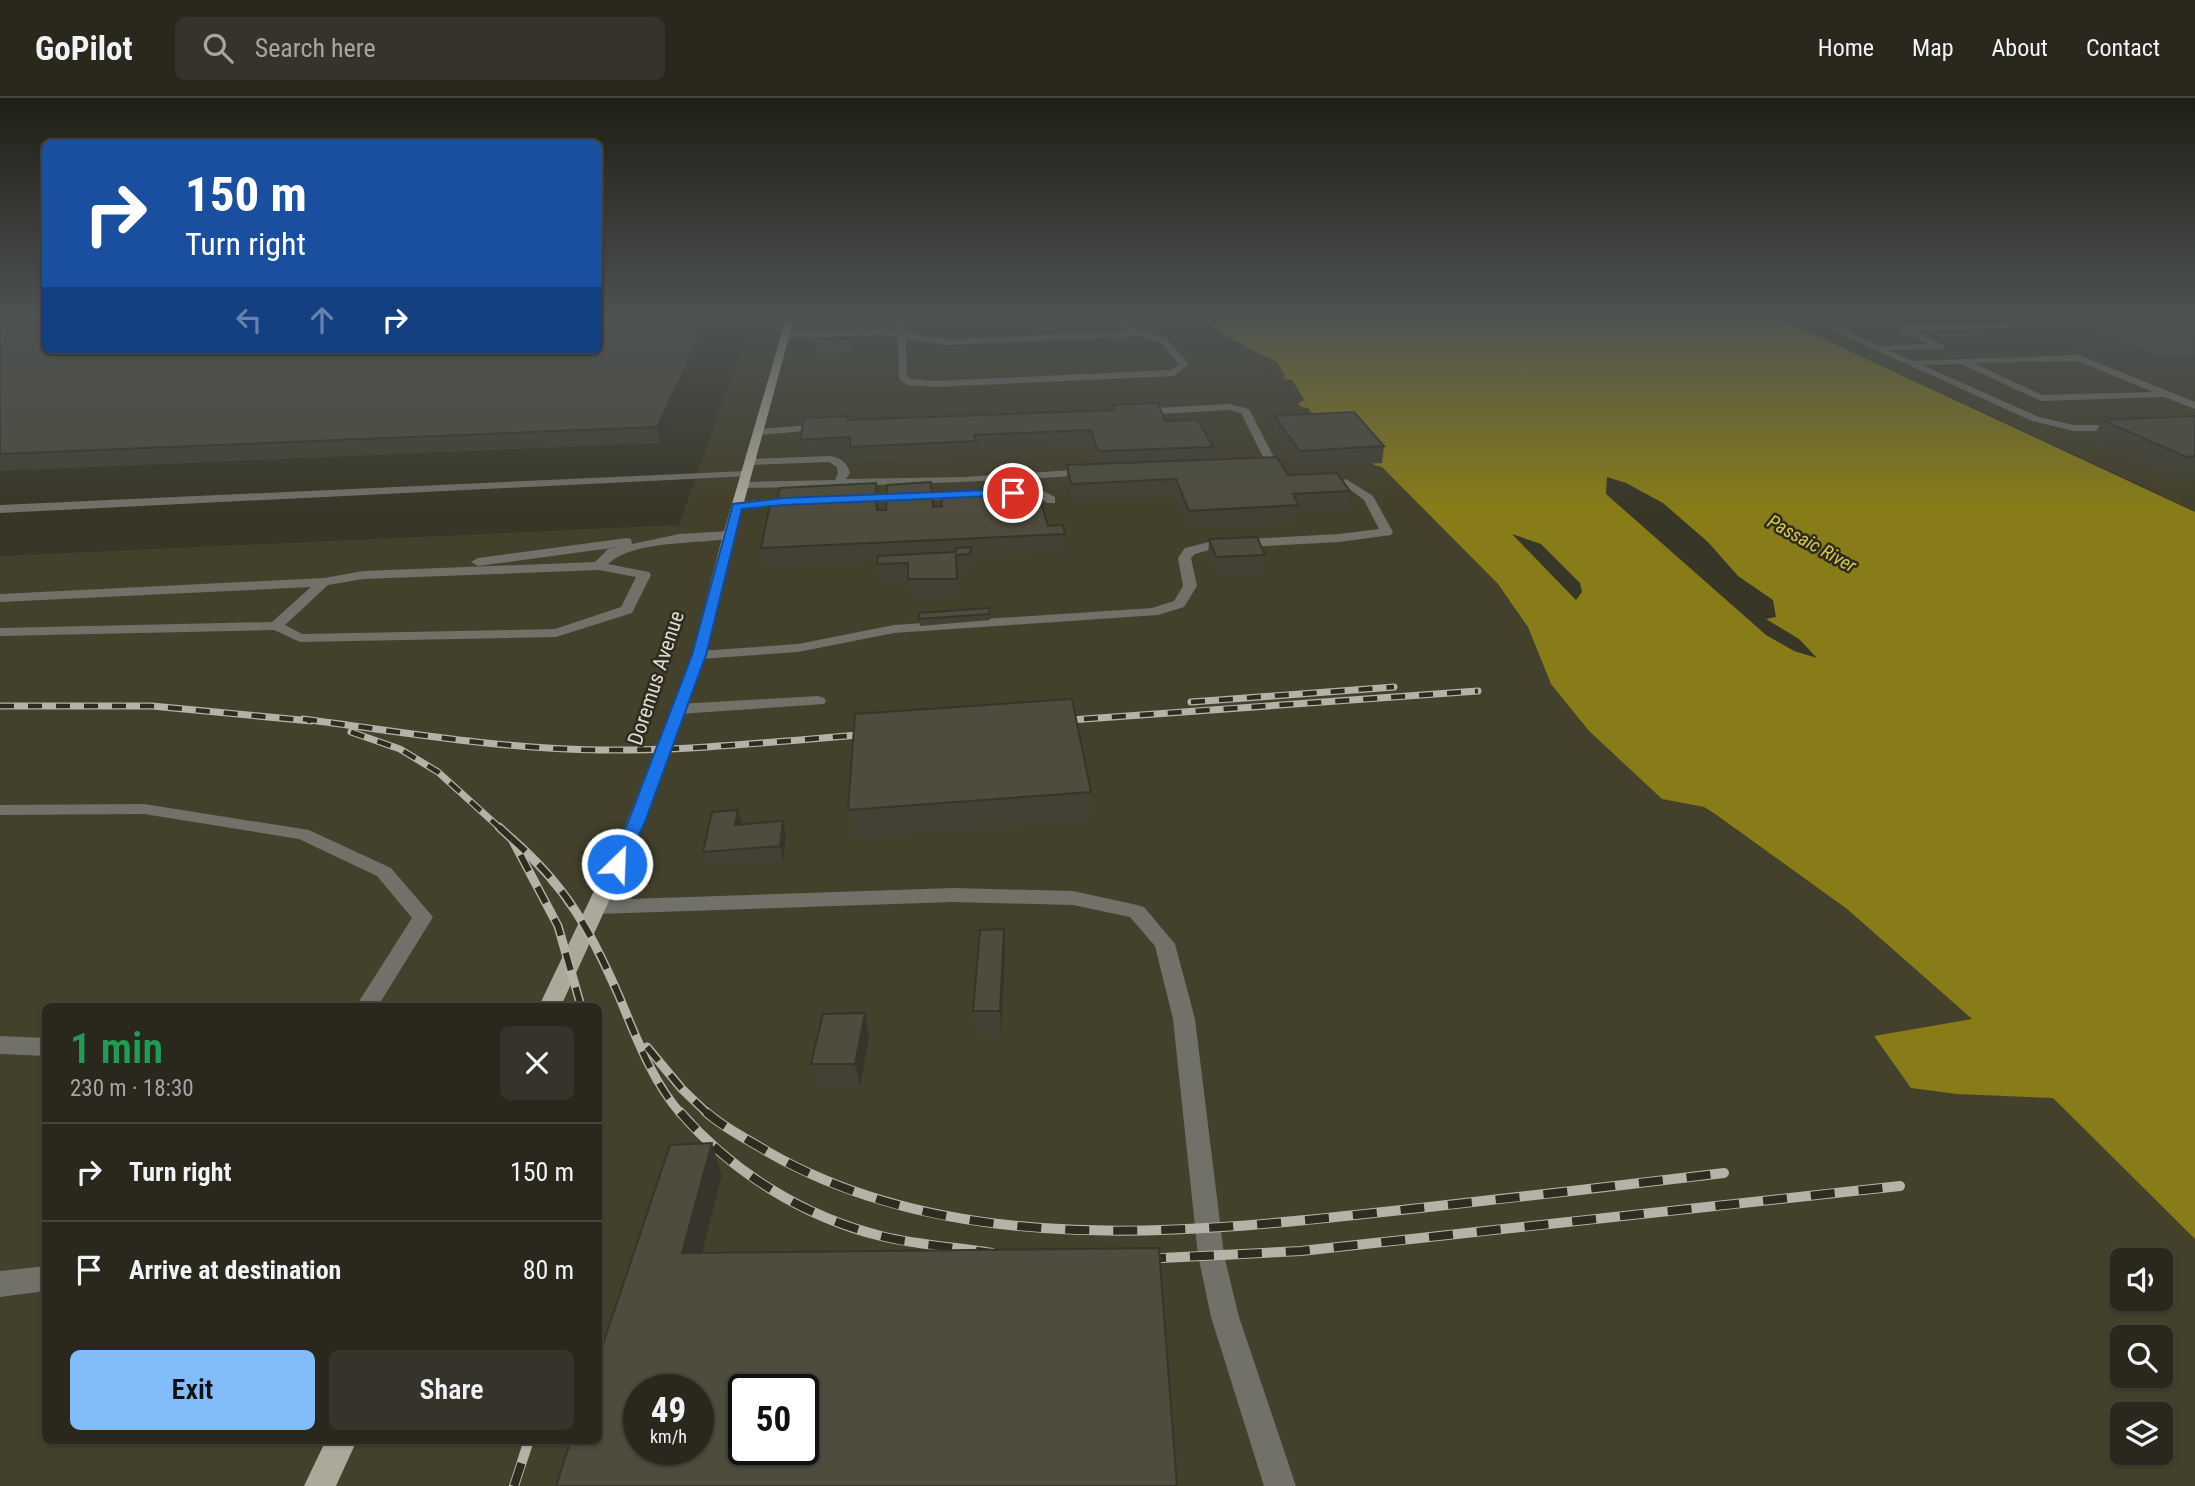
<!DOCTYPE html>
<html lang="en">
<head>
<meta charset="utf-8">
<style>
  :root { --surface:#2a281d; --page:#36342a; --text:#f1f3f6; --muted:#a5a6a4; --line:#46443b; --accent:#83bcfb }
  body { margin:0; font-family:"Roboto Condensed",sans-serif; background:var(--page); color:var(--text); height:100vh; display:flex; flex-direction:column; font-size:26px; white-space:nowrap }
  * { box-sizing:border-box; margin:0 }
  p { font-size:23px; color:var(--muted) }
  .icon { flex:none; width:38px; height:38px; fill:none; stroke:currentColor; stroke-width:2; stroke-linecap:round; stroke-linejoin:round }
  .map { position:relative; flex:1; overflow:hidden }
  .side { position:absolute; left:42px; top:905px; width:560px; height:441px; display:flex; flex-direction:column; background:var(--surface); border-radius:10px; box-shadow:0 2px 5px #0004,0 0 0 2px var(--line) }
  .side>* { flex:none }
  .hud { position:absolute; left:42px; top:42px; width:560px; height:214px; border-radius:10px; box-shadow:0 2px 5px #0004,0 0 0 2px var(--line); background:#1a4fa0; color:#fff; overflow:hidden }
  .tools { position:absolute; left:2110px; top:1150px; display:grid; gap:14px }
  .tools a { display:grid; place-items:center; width:63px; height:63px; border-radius:10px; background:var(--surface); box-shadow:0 2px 5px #0004,0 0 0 2px var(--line); font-size:35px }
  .speed { position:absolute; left:623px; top:1276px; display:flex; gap:14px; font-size:35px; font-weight:700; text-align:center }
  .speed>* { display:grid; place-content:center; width:91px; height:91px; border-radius:50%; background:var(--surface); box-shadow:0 2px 5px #0004,0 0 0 2px var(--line); line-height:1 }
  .speed small { font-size:18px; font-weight:400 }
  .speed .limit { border:4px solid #111; border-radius:10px; background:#fff; color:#111 }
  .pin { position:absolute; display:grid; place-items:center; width:60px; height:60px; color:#fff; margin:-30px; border:4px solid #fff; border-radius:50%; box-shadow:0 2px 7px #0007 }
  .me { position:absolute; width:77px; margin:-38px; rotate:24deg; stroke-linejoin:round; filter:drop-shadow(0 0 5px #0008) }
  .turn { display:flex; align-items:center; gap:24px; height:147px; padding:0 28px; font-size:32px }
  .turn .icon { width:91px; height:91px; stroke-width:2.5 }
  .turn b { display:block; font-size:49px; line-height:60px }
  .lanes { display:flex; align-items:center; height:66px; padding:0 28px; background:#0003; justify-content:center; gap:35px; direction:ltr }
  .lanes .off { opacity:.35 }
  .round { display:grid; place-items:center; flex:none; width:74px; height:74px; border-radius:10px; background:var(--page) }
  .headline { display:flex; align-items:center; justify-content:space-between; height:119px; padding:0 28px }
  h1 { font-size:42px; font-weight:600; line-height:52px; color:#1e9e55 }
  .primary-button { display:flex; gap:14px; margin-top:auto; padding:14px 28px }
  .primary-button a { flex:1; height:80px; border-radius:10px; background:var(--accent); color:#111; font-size:28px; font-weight:600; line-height:80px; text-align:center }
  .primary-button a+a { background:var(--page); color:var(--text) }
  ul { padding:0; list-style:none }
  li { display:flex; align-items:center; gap:21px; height:98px; padding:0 28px; border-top:2px solid var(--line) }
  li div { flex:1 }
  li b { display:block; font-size:26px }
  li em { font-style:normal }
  header { display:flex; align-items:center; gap:42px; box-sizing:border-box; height:98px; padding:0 35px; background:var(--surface); border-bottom:2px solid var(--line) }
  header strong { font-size:33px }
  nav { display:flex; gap:38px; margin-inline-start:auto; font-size:24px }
  .search { width:490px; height:63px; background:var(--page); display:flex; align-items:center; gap:18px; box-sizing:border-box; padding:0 24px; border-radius:10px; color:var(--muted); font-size:26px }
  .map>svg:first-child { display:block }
</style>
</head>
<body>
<header>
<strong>GoPilot</strong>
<div class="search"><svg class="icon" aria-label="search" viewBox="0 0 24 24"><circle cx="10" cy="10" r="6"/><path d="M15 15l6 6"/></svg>Search here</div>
<nav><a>Home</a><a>Map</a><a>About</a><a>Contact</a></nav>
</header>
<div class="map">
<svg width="2195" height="1388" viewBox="0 0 2195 1388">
  <rect width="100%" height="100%" fill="#383627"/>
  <g fill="#43402b" fill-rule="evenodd">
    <path d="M753,217H1199L1225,238L1277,264L1325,332L1367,365L1382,369L1498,486L1528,529L1551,586L1589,633L1662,701L1704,709L1847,811L1973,922L1957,996L2053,999L2195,1141V1388H0V458L679,427ZM46,908H598V1342H46ZM2123,1162H2161V1200H2123ZM2123,1239H2161V1278H2123ZM639,1292H698V1351H639ZM744,1292H803V1351H744ZM2123,1316H2161V1354H2123Z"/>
    <path d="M1772,217H2195V414L2147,390Z"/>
  </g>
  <path fill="#887c18" d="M1199,217H1772L2195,414V1141L2053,1000L1957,996L1911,990L1874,938L1972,921L1847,811L1715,716L1704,709L1662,701L1589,633L1551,586L1528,529L1498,486L1382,369C1352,362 1326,334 1308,310L1301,309L1298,306L1304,302L1292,282L1284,281L1285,277L1277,264L1225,238Z"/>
  <g fill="#383627">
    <path d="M1607,379L1626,385L1663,405L1708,444L1738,478L1773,502L1776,519L1766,521L1799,541L1817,560L1794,553L1766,537L1606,396Z"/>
    <path d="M1512,436L1541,446L1580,485L1582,494L1576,502Z"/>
  </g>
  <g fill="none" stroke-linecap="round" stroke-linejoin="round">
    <g fill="#717069" fill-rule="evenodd">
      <path d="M898,217H906V235L946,241L1130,234L1125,232L1117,217H1125L1131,228L1167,241L1189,266L1174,278L935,289L907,287L899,281L898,239L879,237L786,240L782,237L786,234L879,231L898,234ZM1141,238L1161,245L1179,266L1171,272L935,283L910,281L907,278L906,241L946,247Z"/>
      <path d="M1799,217H1809L1879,248L1929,246L1899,232L1902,227L2008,225L2011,230L1914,232L1945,248L1941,251L1888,252L1913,263L2079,257L2195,304V311L2164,299L2041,303L1961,266L1922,267L2039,319L2074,327H2119L2124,330L2119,333H2074L2032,323ZM2078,263L2153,294L2042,297L1973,265Z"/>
      <path d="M1229,306L1249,311L1275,361L1274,363L1250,367L1244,364L1263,359L1241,315L1229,312L1138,317L1133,314L1138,311Z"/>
      <path d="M823,326L827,327V331L758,337L753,334L758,331Z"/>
      <path d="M830,358C841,360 847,364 850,375L846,381L965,379L1089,371L1095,374L1089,377C973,385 858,388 743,390L737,387L743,384L835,382L838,375L837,369L829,364L750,367L744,364L750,361Z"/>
      <path d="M746,373L752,376L750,378L0,415V407Z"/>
      <path d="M1346,381L1373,398L1393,434L1391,437L1339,444L1213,451L1195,456L1191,460L1197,488L1184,509L1158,517L894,535L798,554L699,561L692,557L699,553L798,546L894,527L1152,510L1174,503L1183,488L1178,460L1185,450L1213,443L1339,436L1379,431L1364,402L1340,384Z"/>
      <path d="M1039,391L1055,399V405H1047L1037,398L856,405L850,401L856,397Z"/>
      <path d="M793,399L799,403L797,406L737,412L731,408L737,404Z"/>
      <path d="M729,433L735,437L733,440C699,447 634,441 608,466L649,474L651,477L632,515L556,539L300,544L274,532L0,538V530L272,524L311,489L0,504V496L324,480L363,473L595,464L608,451L619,449L478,468L471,464L478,460L627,440L631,441L632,446L679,436ZM599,472L636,479L621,509L555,531L302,536L285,527L328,487L363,481Z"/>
      <path d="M818,598L824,600L826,603L824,606L679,616L671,611L679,606Z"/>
      <path d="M144,706L309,732L391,770L433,819L378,908H356L412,820L377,778L299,741L144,716L0,717V707Z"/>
      <path d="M953,790L1073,793L1137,807L1144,809L1175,846L1195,921L1224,1157L1239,1219L1296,1388H1264L1211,1219L1198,1157L1173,921L1155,848L1130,819L1073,807L953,804L598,816L591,814L588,809L591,804L598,802Z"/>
      <path d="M0,938L46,940V958L0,956Z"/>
      <path d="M46,1168V1193L0,1199V1173Z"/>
    </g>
    <g fill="#aba99a" fill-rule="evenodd">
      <path d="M787,217H795L735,437L706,557L645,724L561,908H539L627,724L692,557L723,437Z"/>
      <path d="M326,1342H357L336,1388H304Z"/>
    </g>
    <g stroke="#b4b3a8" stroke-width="7">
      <g id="rail-far2">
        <path d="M1191,604L1394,589"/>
        <path d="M0,608H152L311,623"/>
        <path d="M303,621C402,634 500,651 600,652C690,653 781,643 871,636"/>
        <path d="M1056,623L1478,593"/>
        <path d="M351,634L400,651L438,674L501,731"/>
      </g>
    </g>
    <g stroke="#b4b3a8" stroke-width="9">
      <g id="rail-far1">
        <path d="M499,729L512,741L558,828L581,908"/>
        <path d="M512,741C567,789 590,832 619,898C636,939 652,983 681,1016"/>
        <path d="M647,949L682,991L708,1016"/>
      </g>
    </g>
    <g stroke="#b4b3a8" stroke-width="10">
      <g id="rail">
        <path d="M680,1014C732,1074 804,1119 881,1138C917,1147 955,1149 992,1155"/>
        <path d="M706,1014C724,1030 747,1041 768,1054C961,1165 1208,1133 1420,1110C1521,1099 1623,1087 1724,1075"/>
        <path d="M1142,1161L1301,1153L1900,1088"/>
        <path d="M514,1388L529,1342"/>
      </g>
    </g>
    <use href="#rail-far2" stroke="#2e2c1e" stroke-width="4.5" stroke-dasharray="14" stroke-linecap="butt"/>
    <use href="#rail-far1" stroke="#2e2c1e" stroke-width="6" stroke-dasharray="18" stroke-linecap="butt"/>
    <use href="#rail" stroke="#2e2c1e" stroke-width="8" stroke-dasharray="24" stroke-linecap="butt"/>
  </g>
  <g fill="#434134">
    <path d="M0,217H719L660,345L0,373Z"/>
    <path d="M1850,217H1998L1996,221L1862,223Z"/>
    <path d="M2000,217H2195V279L2148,280Z"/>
    <path d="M856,240L857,249L856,266L814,267L813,257Z"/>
    <path d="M1113,307L1165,323L1213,349V361L1288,377L1350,393L1348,411L1299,414L1297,425L1188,431L1175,399L1072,403L1067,385V367L1097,366L1091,348L976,353L977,360L852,365L850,356L802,358L800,342L848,318L849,322L1113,312Z"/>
    <path d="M1274,318L1384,348L1382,365L1299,370L1273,334Z"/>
    <path d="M2195,318V380L2174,381L2091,343L2102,322Z"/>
    <path d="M876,385L879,412L933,409L1007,400L1048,428L1065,436V455L971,459L972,475L957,476L958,500H910L909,484L879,485L877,464L764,469L761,450L777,402Z"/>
    <path d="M1209,441L1265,457L1264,476L1215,478L1208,460Z"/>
    <path d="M919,515L990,516V522L920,528Z"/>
    <path d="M1091,694V723L852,741L848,712Z"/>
    <path d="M783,723L786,738L783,763L707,769L703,754L742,726Z"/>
    <path d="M1005,855L1001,937H975L973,913Z"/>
    <path d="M869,939L860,990H817L811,966Z"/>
  </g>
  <g fill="#37352b">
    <path d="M710,217H719L660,345L657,329Z"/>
    <path d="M856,240L857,249L856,266L854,256Z"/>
    <path d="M876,385L878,403L879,430L877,412Z"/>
    <path d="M738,712L742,727H735Z"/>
    <path d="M783,723L786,738L783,763L780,748Z"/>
    <path d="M1004,831L1005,855L1001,937L1000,913Z"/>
    <path d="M865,915L869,939L860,990L855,966Z"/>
    <path d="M712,1045L722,1077L694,1186L682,1155Z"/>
  </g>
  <g fill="#4e4c3d" stroke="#37352b" stroke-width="2" fill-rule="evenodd">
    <path d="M0,217H46V252H598V217H710L657,329L0,356Z"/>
    <path d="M2051,217H2195V260H2159Z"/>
    <path d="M856,240L854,256L813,257L816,241Z"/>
    <path d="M1158,305L1165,323L1198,322L1213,349L1098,353L1091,332L974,337L976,343L850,349V339L800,342L804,320L848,318V322L1115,312L1113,307Z"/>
    <path d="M1354,314L1384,348L1300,353L1274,318Z"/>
    <path d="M2195,318V358L2186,359L2102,322Z"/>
    <path d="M1277,359L1288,377L1337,375L1350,393L1293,396L1299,407L1189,413L1176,381L1071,386L1067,367Z"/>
    <path d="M931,384L933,409L942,408L941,396L1005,392L1007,400L1039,398L1048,428L1063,427L1065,436L761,450L771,402H777L780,390L876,385L877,412H886L887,387Z"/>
    <path d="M1257,439L1265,457L1216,459L1209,441Z"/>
    <path d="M971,449L970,456L956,457L957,481H908V465L877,466L878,458L955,454L956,450Z"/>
    <path d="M989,510L990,516L919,521V515Z"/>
    <path d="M1072,601L1091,694L848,712L855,616Z"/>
    <path d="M738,712L735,727L783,723L780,748L703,754L712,714Z"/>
    <path d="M1004,831L1000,913H973L980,832Z"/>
    <path d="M865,915L855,966H811L823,916Z"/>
    <path d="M712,1045L682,1155L1159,1150L1177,1388H556L571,1342H598V1261L670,1047ZM639,1292H698V1351H639ZM744,1292H803V1351H744Z"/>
  </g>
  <linearGradient id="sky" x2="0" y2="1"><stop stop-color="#1f1e15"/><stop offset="0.53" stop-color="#4d5252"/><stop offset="1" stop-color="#4d5252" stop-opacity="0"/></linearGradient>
  <rect width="2195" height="411" fill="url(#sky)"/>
  <path fill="#1a73e8" stroke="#114b97" stroke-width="2" d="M1013,391L1017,392V397L784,407L742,411L706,557L645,724L623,770H611L609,766L628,724L692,557L733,406L784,400Z"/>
  <g text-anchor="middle" stroke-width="5" stroke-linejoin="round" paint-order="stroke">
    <g font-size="19" font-style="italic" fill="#d8c84b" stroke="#2e2c1e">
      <text transform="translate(1812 445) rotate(29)" y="7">Passaic River</text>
    </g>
    <g font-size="21" fill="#dddcd3" stroke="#2e2c1e">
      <text transform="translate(656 580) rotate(-72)" y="7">Doremus Avenue</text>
    </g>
  </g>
</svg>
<div class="tools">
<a><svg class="icon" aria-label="sound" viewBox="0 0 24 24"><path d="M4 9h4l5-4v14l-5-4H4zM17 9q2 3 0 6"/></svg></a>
<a><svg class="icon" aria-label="search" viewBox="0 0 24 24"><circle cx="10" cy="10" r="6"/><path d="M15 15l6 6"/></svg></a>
<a><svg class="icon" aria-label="layers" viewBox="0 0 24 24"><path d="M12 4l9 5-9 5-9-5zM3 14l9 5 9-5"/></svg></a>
</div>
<div class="speed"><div>49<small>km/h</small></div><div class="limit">50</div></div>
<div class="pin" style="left:1013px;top:395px;background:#d93025"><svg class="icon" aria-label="arrive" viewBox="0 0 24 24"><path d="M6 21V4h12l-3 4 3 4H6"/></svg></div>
<svg class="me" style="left:617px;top:766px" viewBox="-20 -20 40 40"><circle r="17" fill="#1a73e8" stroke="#fff" stroke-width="3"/><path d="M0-11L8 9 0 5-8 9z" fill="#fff"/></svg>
<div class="hud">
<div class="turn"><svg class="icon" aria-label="right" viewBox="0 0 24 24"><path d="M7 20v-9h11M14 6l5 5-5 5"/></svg><div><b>150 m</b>Turn right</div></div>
<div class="lanes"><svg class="icon off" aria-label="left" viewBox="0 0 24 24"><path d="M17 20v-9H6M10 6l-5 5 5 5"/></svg><svg class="icon off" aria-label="ahead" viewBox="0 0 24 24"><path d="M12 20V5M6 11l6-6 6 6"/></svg><svg class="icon" aria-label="right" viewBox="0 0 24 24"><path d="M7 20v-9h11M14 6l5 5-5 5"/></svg></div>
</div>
<section class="side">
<div class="headline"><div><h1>1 min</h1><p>230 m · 18:30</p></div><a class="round"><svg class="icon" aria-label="close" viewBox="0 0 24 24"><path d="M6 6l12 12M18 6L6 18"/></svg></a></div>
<ul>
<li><svg class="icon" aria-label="right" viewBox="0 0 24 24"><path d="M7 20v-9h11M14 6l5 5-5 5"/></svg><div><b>Turn right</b></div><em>150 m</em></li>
<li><svg class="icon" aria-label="arrive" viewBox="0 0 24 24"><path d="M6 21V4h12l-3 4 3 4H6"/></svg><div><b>Arrive at destination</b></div><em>80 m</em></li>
</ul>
<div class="primary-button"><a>Exit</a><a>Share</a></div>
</section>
</div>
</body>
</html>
